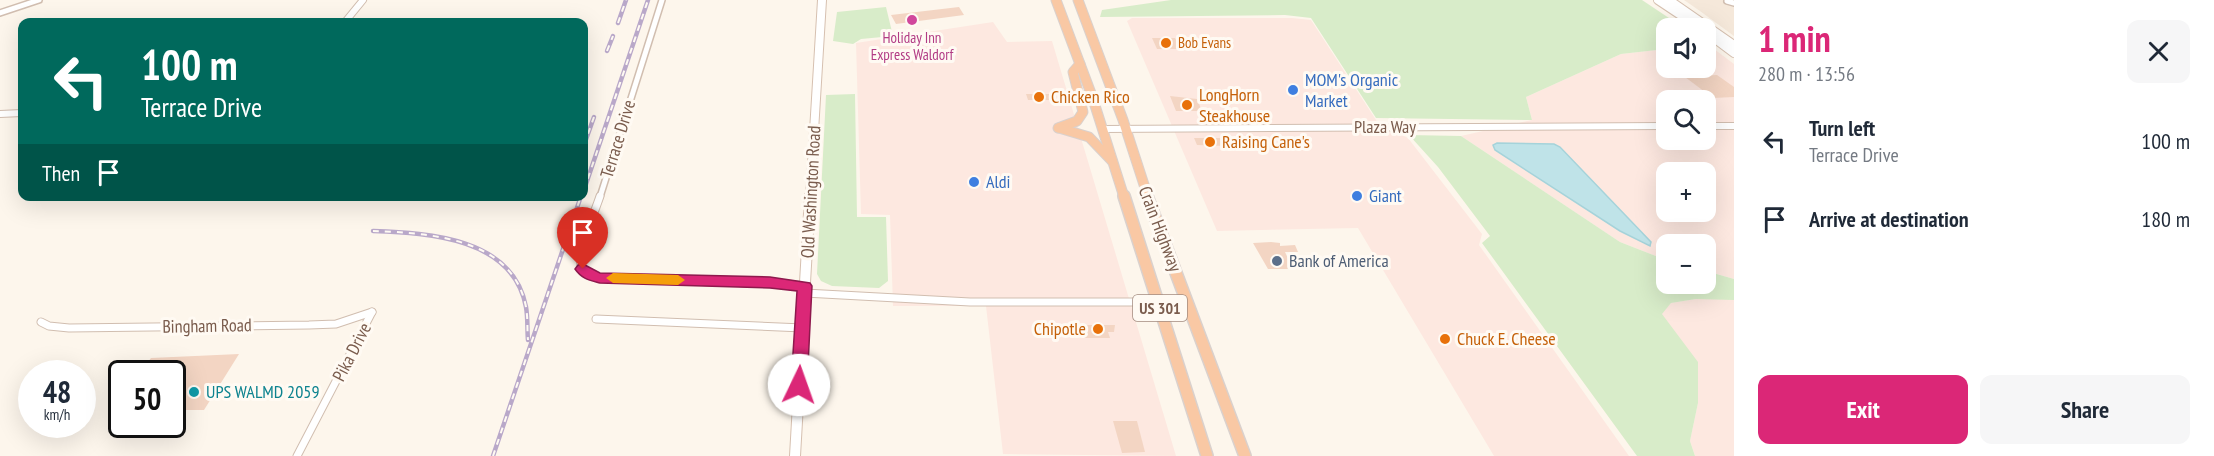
<!DOCTYPE html>
<html lang="en">
<head>
<meta charset="utf-8">
<style>
  :root { --surface:#fff; --page:#f6f6f7; --text:#1f2937; --muted:#747a83; --accent:#db2777 }
  body { margin:0; font-family:"PT Sans Narrow",sans-serif; background:var(--page); color:var(--text); height:100vh; display:flex; flex-direction:column; font-size:22px; white-space:nowrap }
  * { box-sizing:border-box; margin:0 }
  p { font-size:20px; color:var(--muted) }
  .icon { flex:none; width:33px; height:33px; fill:none; stroke:currentColor; stroke-width:2; stroke-linecap:round; stroke-linejoin:round }
  .map { position:relative; flex:1; overflow:hidden }
  .details { display:flex; flex-direction:column; background:var(--surface); width:480px }
  .details>* { flex:none }
  .banner { position:absolute; left:18px; top:18px; width:570px; height:183px; border-radius:12px; box-shadow:0 6px 24px #0002; background:#00695c; color:#fff; overflow:hidden }
  .fabs { position:absolute; left:1656px; top:18px; display:grid; gap:12px }
  .fabs a { display:grid; place-items:center; width:60px; height:60px; border-radius:12px; background:var(--surface); box-shadow:0 6px 24px #0002; font-size:30px }
  .speed { position:absolute; left:18px; top:360px; display:flex; gap:12px; font-size:30px; font-weight:700; text-align:center }
  .speed>* { display:grid; place-content:center; width:78px; height:78px; border-radius:50%; background:var(--surface); box-shadow:0 6px 24px #0002; line-height:1 }
  .speed small { font-size:15px; font-weight:400 }
  .speed .limit { border:3px solid #111; border-radius:9px; background:#fff; color:#111 }
  .pin { position:absolute; display:grid; place-items:center; width:51px; height:51px; color:#fff; margin:-62px -26px; border-radius:50% 50% 50% 0; rotate:-45deg; box-shadow:0 0 6px #0007 }
  .pin .icon { rotate:45deg }
  .me { position:absolute; width:66px; margin:-33px; rotate:3deg; stroke-linejoin:round; filter:drop-shadow(0 0 4px #0008) }
  .turn { display:flex; align-items:center; gap:21px; height:126px; padding:0 24px; font-size:27px }
  .turn .icon { width:78px; height:78px; stroke-width:2.5 }
  .turn b { display:block; font-size:42px; line-height:51px }
  .then { display:flex; align-items:center; height:57px; padding:0 24px; background:#0003; gap:12px; font-size:22px }
  .round { display:grid; place-items:center; flex:none; width:63px; height:63px; border-radius:12px; background:var(--page) }
  .summary { display:flex; align-items:center; justify-content:space-between; height:102px; padding:0 24px }
  h1 { font-size:36px; font-weight:800; line-height:45px; color:var(--accent) }
  .button { display:flex; gap:12px; margin-top:auto; padding:12px 24px }
  .button a { flex:1; height:69px; border-radius:12px; background:var(--accent); color:#fff; font-size:24px; font-weight:800; line-height:69px; text-align:center }
  .button a+a { background:var(--page); color:var(--text) }
  ul { padding:0; list-style:none }
  li { display:flex; align-items:center; gap:18px; height:78px; padding:0 24px }
  li div { flex:1 }
  li b { display:block; font-size:22px }
  li em { font-style:normal }
  main { display:flex; flex:1; min-height:0 }
  .map>svg:first-child { display:block }
</style>
</head>
<body>
<main>
<div class="map">
<svg width="1734" height="456" viewBox="0 0 1734 456">
  <rect width="100%" height="100%" fill="#fdf6ec"/>
  <path fill="#f5e8da" d="M1684,0H1734V36L1700,11Z"/>
  <g fill="#fde8e0" fill-rule="evenodd">
    <path d="M1132,18H1292L1311,20L1378,123L1408,138L1482,234L1479,245L1629,456H1494L1358,228L1217,231L1127,21Z"/>
    <path d="M993,22L1007,42L1052,41L1176,456L1003,454L986,306H893L890,215L861,214L856,43Z"/>
    <path d="M1706,43L1734,64V279L1706,271V244H1666V260L1620,242L1461,136L1532,120L1526,97L1621,54L1666,49V68H1706ZM1666,100H1706V140H1666ZM1666,172H1706V212H1666Z"/>
    <path d="M1729,298L1734,300V456H1695L1690,441L1698,403L1661,314L1671,303L1696,299Z"/>
  </g>
  <g fill="#d8ecc9">
    <path d="M1171,0H1642L1684,28H1666V49L1621,54L1526,97L1532,120L1376,118L1311,18L1285,15L1100,17L1102,10Z"/>
    <path d="M886,7L893,36L861,39L853,44L833,41L837,12Z"/>
    <path d="M855,94L857,217H886L888,281L879,288L832,286L821,281L817,274L826,95Z"/>
    <path d="M1409,135L1461,136L1620,242L1666,260V284H1706V271L1734,279V300L1696,299L1671,303L1662,314L1698,362V403L1690,441L1695,456H1637L1482,243L1490,236L1438,167Z"/>
  </g>
  <path fill="#bfe3e8" stroke="#a5d3da" stroke-width="1.5" d="M1497,143L1554,144L1560,147L1651,242L1650,246L1620,231L1495,150L1493,145Z"/>
  <g fill="#f3d5c3">
    <path d="M959,7L964,15L896,24L891,15Z"/>
    <path d="M1152,38H1175L1181,49H1157Z"/>
    <path d="M1717,75L1734,87V97L1713,98L1685,77Z"/>
    <path d="M1026,94H1050L1051,100H1028Z"/>
    <path d="M1170,96L1197,99L1202,111H1176Z"/>
    <path d="M1194,138H1223L1226,146L1197,145Z"/>
    <path d="M1271,242L1280,243V246L1295,245L1298,252H1285L1293,269H1268L1253,243Z"/>
    <path d="M1084,325H1115L1114,332H1108L1110,338H1084L1081,327H1085Z"/>
    <path d="M239,354L204,410H172V374H139L151,358Z"/>
    <path d="M1113,421H1137L1145,452L1122,453Z"/>
  </g>
  <g fill="none" stroke-linecap="round" stroke-linejoin="round">
    <g stroke="#d1beb0" stroke-width="8">
      <g id="minor-far1">
        <path d="M1727,1L1734,3"/>
        <path d="M0,13L39,0"/>
        <path d="M600,197L662,0"/>
      </g>
    </g>
    <g stroke="#d1beb0" stroke-width="9">
      <g id="minor">
        <path d="M600,196C596,209 579,248 580,260C581,271 591,275 600,278L770,282L805,286"/>
        <path d="M805,293L970,302H1158"/>
        <path d="M596,319L803,328"/>
        <path d="M41,322L49,326L69,328L309,325L336,324L372,312"/>
        <path d="M297,456L372,312"/>
      </g>
    </g>
    <g stroke="#d1beb0" stroke-width="8">
      <g id="tertiary">
        <path d="M345,22L363,0"/>
        <path d="M0,114L22,113"/>
        <path d="M1706,126H1734"/>
        <path d="M1103,129L1666,126"/>
      </g>
    </g>
    <g stroke="#d6c0b0" stroke-width="10">
      <g id="secondary-far1">
        <path d="M1658,0L1700,28"/>
        <path d="M1669,0L1734,45"/>
        <path d="M1706,32L1734,53"/>
        <path d="M810,197L822,0"/>
      </g>
    </g>
    <g stroke="#d6c0b0" stroke-width="12">
      <path id="secondary" d="M795,456L810,196"/>
    </g>
    <g stroke="#dad1cd" stroke-width="11">
      <g id="trunk-far1">
        <path d="M1056,0L1092,96L1124,197"/>
        <path d="M1078,0L1123,120L1148,197"/>
        <path d="M1058,128L1077,121L1083,112L1073,72L1080,64"/>
        <path d="M1059,128L1089,137L1112,161"/>
      </g>
    </g>
    <g stroke="#dad1cd" stroke-width="14">
      <g id="trunk">
        <path d="M1124,196L1207,456"/>
        <path d="M1147,196L1245,456"/>
      </g>
    </g>
    <use href="#minor-far1" stroke="#fff" stroke-width="5"/>
    <use href="#minor" stroke="#fff" stroke-width="7"/>
    <use href="#tertiary" stroke="#fff" stroke-width="6"/>
    <use href="#secondary-far1" stroke="#fff" stroke-width="8"/>
    <use href="#secondary" stroke="#fff" stroke-width="10"/>
    <use href="#trunk-far1" stroke="#f9c8a4" stroke-width="9"/>
    <use href="#trunk" stroke="#f9c8a4" stroke-width="11"/>
    <g stroke="#b9a8c9" stroke-width="4.5">
      <g id="rail">
        <path d="M618,23L626,0"/>
        <path d="M607,51L613,36"/>
        <path d="M584,145L594,117"/>
        <path d="M584,190L648,0"/>
        <path d="M373,231C430,233 513,238 526,307C528,318 527,330 528,340"/>
        <path d="M493,456L581,196"/>
      </g>
    </g>
    <use href="#rail" stroke="#fffaf3" stroke-width="2" stroke-dasharray="6" stroke-linecap="butt"/>
  </g>
  <path fill="#db2777" stroke="#8e194d" stroke-width="1.5" d="M583,264L600,273L770,277L810,283L812,286L807,385L805,389L799,391L794,389L791,385L797,291L770,288L600,283C589,280 582,279 575,269L578,265Z"/>
  <path fill="#f59e0b" d="M613,273L678,275L685,280L678,285L613,283L606,278Z"/>
  <circle fill="#d1479c" stroke="#fffaf3" stroke-width="2" cx="912" cy="20" r="6"/>
  <g fill="#e8710a" stroke="#fffaf3" stroke-width="2">
    <circle cx="1166" cy="43" r="6"/>
    <circle cx="1039" cy="97" r="6"/>
    <circle cx="1187" cy="105" r="6"/>
    <circle cx="1210" cy="142" r="6"/>
    <circle cx="1098" cy="329" r="6"/>
    <circle cx="1445" cy="339" r="6"/>
  </g>
  <g fill="#3f7fe0" stroke="#fffaf3" stroke-width="2">
    <circle cx="1293" cy="90" r="6"/>
    <circle cx="974" cy="182" r="6"/>
    <circle cx="1357" cy="196" r="6"/>
  </g>
  <circle fill="#5c6f8a" stroke="#fffaf3" stroke-width="2" cx="1277" cy="261" r="6"/>
  <circle fill="#0f9aa8" stroke="#fffaf3" stroke-width="2" cx="194" cy="392" r="6"/>
  <g text-anchor="middle" stroke-width="6" stroke-linejoin="round" paint-order="stroke">
    <g font-size="15" fill="#b23c85" stroke="#fffaf3">
      <text x="912" y="43">Holiday Inn<tspan x="912" dy="17">Express Waldorf</tspan></text>
    </g>
    <g font-size="15" fill="#c56008" stroke="#fffaf3" text-anchor="start">
      <text x="1178" y="48">Bob Evans</text>
    </g>
    <rect fill="#fffaf3" stroke="#a28b7f" stroke-width="1.5" x="1133" y="295" width="54" height="26" rx="4.5"/>
    <g font-size="16" font-weight="bold" fill="#7a5c4d">
      <text x="1160" y="314">US 301</text>
    </g>
    <g font-size="18" fill="#366cbe" stroke="#fffaf3" text-anchor="start">
      <text x="1305" y="86">MOM's Organic<tspan x="1305" dy="21">Market</tspan></text>
      <text x="986" y="188">Aldi</text>
      <text x="1369" y="202">Giant</text>
    </g>
    <g font-size="18" fill="#c56008" stroke="#fffaf3" text-anchor="start">
      <text x="1199" y="101">LongHorn<tspan x="1199" dy="21">Steakhouse</tspan></text>
      <text x="1051" y="103">Chicken Rico</text>
      <text x="1222" y="148">Raising Cane's</text>
      <text x="1086" y="335" text-anchor="end">Chipotle</text>
      <text x="1457" y="345">Chuck E. Cheese</text>
    </g>
    <g font-size="18" fill="#7a5c4d" stroke="#fffaf3">
      <text x="1385" y="133">Plaza Way</text>
      <text transform="translate(618 139) rotate(-73)" y="6">Terrace Drive</text>
      <text transform="translate(811 192) rotate(-87)" y="6">Old Washington Road</text>
      <text transform="translate(1160 229) rotate(69)" y="6">Crain Highway</text>
      <text transform="translate(207 326) rotate(-1)" y="6">Bingham Road</text>
      <text transform="translate(352 352) rotate(-63)" y="6">Pika Drive</text>
    </g>
    <g font-size="18" fill="#4e5e75" stroke="#fffaf3" text-anchor="start">
      <text x="1289" y="267">Bank of America</text>
    </g>
    <g font-size="18" fill="#0d838f" stroke="#fffaf3" text-anchor="start">
      <text x="206" y="398">UPS WALMD 2059</text>
    </g>
  </g>
</svg>
<div class="fabs">
<a><svg class="icon" aria-label="sound" viewBox="0 0 24 24"><path d="M4 9h4l5-4v14l-5-4H4zM17 9q2 3 0 6"/></svg></a>
<a><svg class="icon" aria-label="search" viewBox="0 0 24 24"><circle cx="10" cy="10" r="6"/><path d="M15 15l6 6"/></svg></a>
<a>+</a>
<a>−</a>
</div>
<div class="speed"><div>48<small>km/h</small></div><div class="limit">50</div></div>
<div class="pin" style="left:583px;top:269px;background:#d93025"><svg class="icon" aria-label="arrive" viewBox="0 0 24 24"><path d="M6 21V4h12l-3 4 3 4H6"/></svg></div>
<svg class="me" style="left:799px;top:385px" viewBox="-20 -20 40 40"><circle r="19" fill="#fff"/><path d="M0-13L10 11 0 6-10 11z" fill="#db2777"/></svg>
<div class="banner">
<div class="turn"><svg class="icon" aria-label="left" viewBox="0 0 24 24"><path d="M17 20v-9H6M10 6l-5 5 5 5"/></svg><div><b>100 m</b>Terrace Drive</div></div>
<div class="then">Then<svg class="icon" aria-label="arrive" viewBox="0 0 24 24"><path d="M6 21V4h12l-3 4 3 4H6"/></svg></div>
</div>
</div>
<section class="details">
<div class="summary"><div><h1>1 min</h1><p>280 m · 13:56</p></div><a class="round"><svg class="icon" aria-label="close" viewBox="0 0 24 24"><path d="M6 6l12 12M18 6L6 18"/></svg></a></div>
<ul>
<li><svg class="icon" aria-label="left" viewBox="0 0 24 24"><path d="M17 20v-9H6M10 6l-5 5 5 5"/></svg><div><b>Turn left</b><p>Terrace Drive</p></div><em>100 m</em></li>
<li><svg class="icon" aria-label="arrive" viewBox="0 0 24 24"><path d="M6 21V4h12l-3 4 3 4H6"/></svg><div><b>Arrive at destination</b></div><em>180 m</em></li>
</ul>
<div class="button"><a>Exit</a><a>Share</a></div>
</section>
</main>
</body>
</html>
